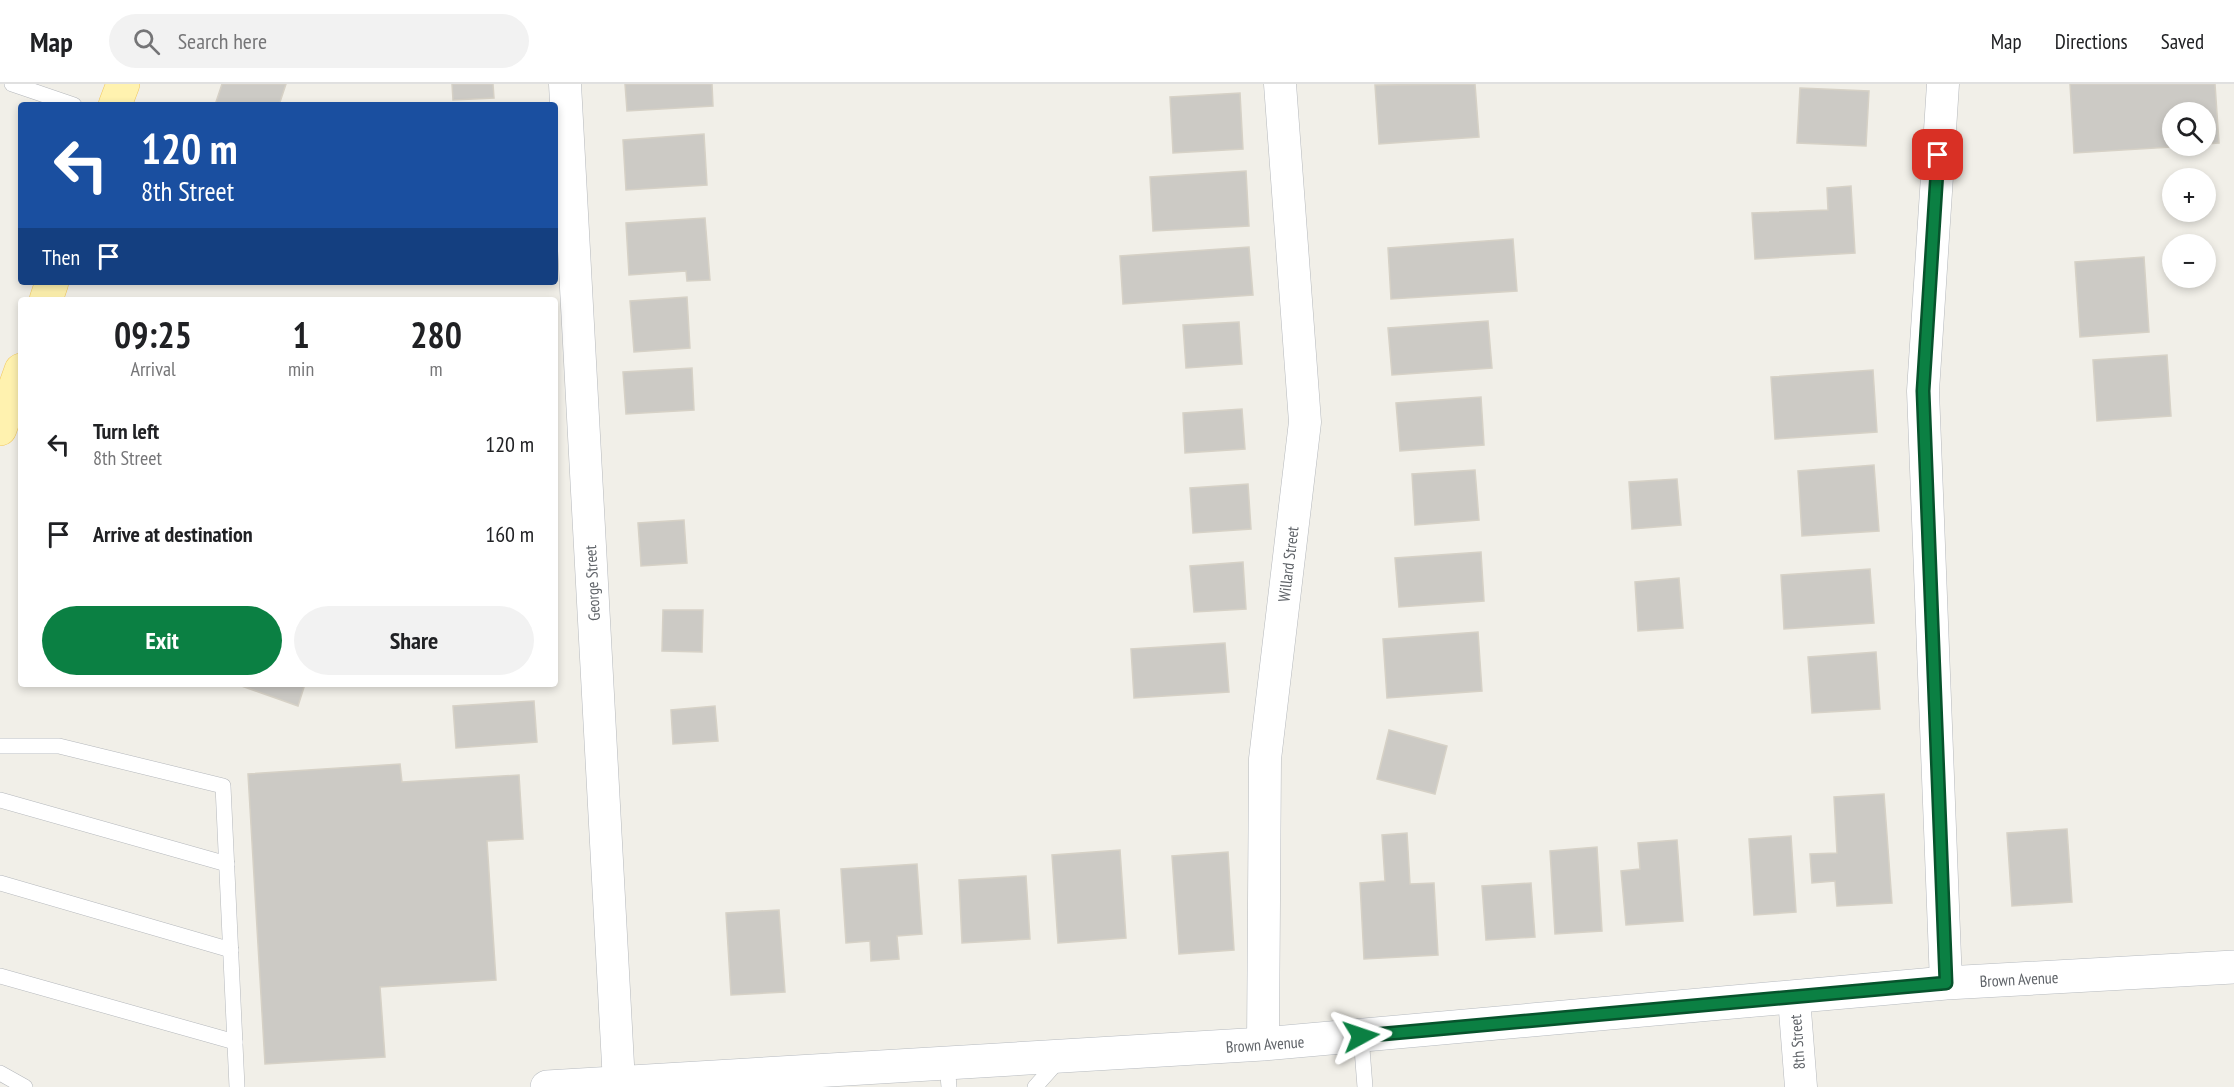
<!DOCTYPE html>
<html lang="en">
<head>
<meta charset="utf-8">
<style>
  :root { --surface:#fff; --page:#f2f2f2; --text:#202124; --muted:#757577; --line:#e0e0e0; --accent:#0b8043 }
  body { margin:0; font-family:"PT Sans Narrow",sans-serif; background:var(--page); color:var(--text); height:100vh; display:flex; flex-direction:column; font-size:22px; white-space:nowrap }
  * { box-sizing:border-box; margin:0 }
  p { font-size:20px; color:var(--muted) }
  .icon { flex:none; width:33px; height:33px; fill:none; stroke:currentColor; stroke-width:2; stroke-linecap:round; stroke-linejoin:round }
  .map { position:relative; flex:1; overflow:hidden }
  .details { position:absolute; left:18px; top:213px; width:540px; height:390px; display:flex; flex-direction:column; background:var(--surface); border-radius:6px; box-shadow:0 3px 9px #0003 }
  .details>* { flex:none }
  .guide { position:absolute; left:18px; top:18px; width:540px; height:183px; border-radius:6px; box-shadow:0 3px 9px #0003; background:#1a4fa0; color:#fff; overflow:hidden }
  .controls { position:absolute; left:2162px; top:18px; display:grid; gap:12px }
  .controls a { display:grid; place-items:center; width:54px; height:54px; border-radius:50%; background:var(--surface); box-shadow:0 3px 9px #0003; font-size:30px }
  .pin { position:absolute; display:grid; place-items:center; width:51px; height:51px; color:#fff; margin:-26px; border-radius:12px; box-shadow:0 3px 9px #0006 }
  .me { position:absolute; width:66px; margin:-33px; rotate:85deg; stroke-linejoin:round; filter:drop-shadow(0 0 4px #0008) }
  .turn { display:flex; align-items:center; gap:21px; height:126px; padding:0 24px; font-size:27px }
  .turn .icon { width:78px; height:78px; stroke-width:2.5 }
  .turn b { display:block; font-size:42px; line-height:51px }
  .then { display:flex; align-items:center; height:57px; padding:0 24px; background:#0003; gap:12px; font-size:22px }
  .eta { display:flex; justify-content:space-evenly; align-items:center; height:102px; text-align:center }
  .eta b { font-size:36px; font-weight:700; line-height:42px }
  .button { display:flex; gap:12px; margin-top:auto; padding:12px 24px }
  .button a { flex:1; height:69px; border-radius:36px; background:var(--accent); color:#fff; font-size:24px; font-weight:700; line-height:69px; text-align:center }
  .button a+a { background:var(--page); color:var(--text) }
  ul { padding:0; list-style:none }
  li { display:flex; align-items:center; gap:18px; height:90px; padding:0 24px }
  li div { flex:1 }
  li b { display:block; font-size:22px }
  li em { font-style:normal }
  header { display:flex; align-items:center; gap:36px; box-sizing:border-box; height:84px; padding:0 30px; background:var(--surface); border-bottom:2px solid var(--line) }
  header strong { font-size:28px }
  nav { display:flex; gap:33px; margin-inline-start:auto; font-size:21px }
  .search { width:420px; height:54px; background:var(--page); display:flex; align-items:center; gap:15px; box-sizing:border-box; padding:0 21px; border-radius:33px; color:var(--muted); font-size:22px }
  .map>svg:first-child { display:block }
</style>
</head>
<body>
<header>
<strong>Map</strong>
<div class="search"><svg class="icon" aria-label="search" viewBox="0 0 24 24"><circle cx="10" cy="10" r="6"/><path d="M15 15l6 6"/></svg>Search here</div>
<nav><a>Map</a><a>Directions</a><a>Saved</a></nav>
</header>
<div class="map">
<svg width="2234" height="1003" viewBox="0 0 2234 1003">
  <rect width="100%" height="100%" fill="#f1efe8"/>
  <g fill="#cccac5" stroke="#d6d1c6" stroke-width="1.5">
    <path d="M222,0H286L279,21H215Z"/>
    <path d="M452,0H493L494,14L453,16Z"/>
    <path d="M625,0H712L713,22L627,27Z"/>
    <path d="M1475,0L1479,53L1379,60L1375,1Z"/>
    <path d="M2070,0H2215L2219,59L2205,60V28H2172V62H2188L2074,69Z"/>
    <path d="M1800,4L1869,7L1866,62L1797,59Z"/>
    <path d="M1240,9L1243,65L1173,69L1170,13Z"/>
    <path d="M704,50L707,101L626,106L623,56Z"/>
    <path d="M1246,87L1249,142L1153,147L1150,93Z"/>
    <path d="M1851,102L1855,169L1755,175L1752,129L1828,126L1827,104Z"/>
    <path d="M705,134L710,196L687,197L686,187L629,191L626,139Z"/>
    <path d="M1513,155L1517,207L1391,215L1388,164Z"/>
    <path d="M1249,163L1253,211L1123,220L1120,172Z"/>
    <path d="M2144,173L2149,248L2080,253L2075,178Z"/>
    <path d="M687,213L690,264L634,268L630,217Z"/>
    <path d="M1488,237L1492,284L1392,291L1388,244Z"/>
    <path d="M1239,238L1242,280L1186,284L1183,241Z"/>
    <path d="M2167,271L2171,332L2097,337L2093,276Z"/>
    <path d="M692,284L694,326L626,330L623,288Z"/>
    <path d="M1873,286L1877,348L1775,355L1771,293Z"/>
    <path d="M1481,313L1484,361L1400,367L1396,319Z"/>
    <path d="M1242,325L1245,365L1185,369L1183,329Z"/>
    <path d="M1874,381L1879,447L1802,452L1798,387Z"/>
    <path d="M1475,386L1479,436L1415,441L1412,390Z"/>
    <path d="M1677,395L1681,441L1632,445L1629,398Z"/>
    <path d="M1248,400L1251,445L1193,449L1190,404Z"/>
    <path d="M684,436L687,479L641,482L638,439Z"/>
    <path d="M1481,468L1484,517L1399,523L1395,474Z"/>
    <path d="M1243,478L1246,525L1194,528L1190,482Z"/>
    <path d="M1870,485L1874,539L1784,545L1781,491Z"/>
    <path d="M1679,494L1683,544L1638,547L1635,498Z"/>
    <path d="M663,526H703L702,568L662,567Z"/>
    <path d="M1478,548L1482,607L1387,614L1383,555Z"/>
    <path d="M1225,559L1229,608L1134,614L1131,565Z"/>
    <path d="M1876,568L1880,625L1812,629L1808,573Z"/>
    <path d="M236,600H305L298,622Z"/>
    <path d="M534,617L537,658L456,664L453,622Z"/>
    <path d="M715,622L718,657L673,660L671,626Z"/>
    <path d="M1389,646L1447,662L1435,710L1377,695Z"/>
    <path d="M400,680L402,698L519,691L523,755L487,757L496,896L380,903L385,973L265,980L248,690Z"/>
    <path d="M1884,710L1892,819L1837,822L1835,797L1812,799L1810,770L1837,769L1834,713Z"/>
    <path d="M2067,745L2072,818L2012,822L2007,749Z"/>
    <path d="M1407,749L1410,800L1434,799L1438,871L1364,875L1360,799L1385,797L1382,751Z"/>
    <path d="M1791,752L1796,828L1754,831L1749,755Z"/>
    <path d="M1677,756L1683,837L1626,841L1621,787L1640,785L1638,759Z"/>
    <path d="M1597,763L1602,847L1555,850L1550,767Z"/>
    <path d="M1120,766L1126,854L1058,859L1052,771Z"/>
    <path d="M1228,768L1234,866L1179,870L1172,772Z"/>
    <path d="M917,780L922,850L897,852L899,875L871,877L870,857L846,859L841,785Z"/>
    <path d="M1026,792L1030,855L962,859L959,796Z"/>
    <path d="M1531,799L1535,853L1486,856L1482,802Z"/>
    <path d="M779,826L785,908L731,911L726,829Z"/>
  </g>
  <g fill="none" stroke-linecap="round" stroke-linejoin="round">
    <g stroke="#b5b8bc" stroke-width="16">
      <g id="lane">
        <path d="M12,0L74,21"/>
        <path d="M0,662H59L223,702L237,1003"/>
        <path d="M0,716L227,780"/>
        <path d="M0,799L231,866"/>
        <path d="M0,892L235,958"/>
        <path d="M1361,952L1365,1003"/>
        <path d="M947,979L949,1003"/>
        <path d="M0,989L25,1003"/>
        <path d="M1035,1003L1059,976"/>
      </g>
    </g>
    <g stroke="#b5b8bc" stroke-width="33">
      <g id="street">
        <path d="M565,0L619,999"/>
        <path d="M1943,0L1923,307L1946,899"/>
        <path d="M1794,914L1801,1003"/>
        <path d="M1263,960L1265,675L1305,338L1280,0"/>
      </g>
    </g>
    <g stroke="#b6babf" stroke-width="34">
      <path id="secondary" d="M547,1003L1263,960L1946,899L2234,883"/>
    </g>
    <g stroke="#f2c960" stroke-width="34">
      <g id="primary">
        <path d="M115,21L123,0"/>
        <path d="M46,216L52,198"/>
        <path d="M0,345L21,286"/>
      </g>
    </g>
    <use href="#lane" stroke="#fff" stroke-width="15"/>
    <use href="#street" stroke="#fff" stroke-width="32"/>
    <use href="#secondary" stroke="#fff" stroke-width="33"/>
    <use href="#primary" stroke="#fff2af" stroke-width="33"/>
  </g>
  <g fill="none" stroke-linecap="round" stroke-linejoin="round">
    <g stroke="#07532c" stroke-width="15">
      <path id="route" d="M1361,952L1946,899L1923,307L1938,71"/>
    </g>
    <use href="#route" stroke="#0b8043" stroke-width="10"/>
  </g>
  <g text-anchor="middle" stroke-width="6" stroke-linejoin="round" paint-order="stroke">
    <g font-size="16" fill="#5f6368" stroke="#fff">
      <text transform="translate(1288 480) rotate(-83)" y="6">Willard Street</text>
      <text transform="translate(592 499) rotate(-93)" y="6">George Street</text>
      <text transform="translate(2019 895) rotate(-3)" y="6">Brown Avenue</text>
      <text transform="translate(1797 958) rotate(-94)" y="6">8th Street</text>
      <text transform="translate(1265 960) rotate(-4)" y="6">Brown Avenue</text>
    </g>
  </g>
</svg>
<div class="controls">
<a><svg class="icon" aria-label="search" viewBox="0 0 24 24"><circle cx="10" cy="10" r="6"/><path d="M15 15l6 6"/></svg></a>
<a>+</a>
<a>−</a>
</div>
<div class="pin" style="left:1938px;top:71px;background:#d93025"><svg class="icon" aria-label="arrive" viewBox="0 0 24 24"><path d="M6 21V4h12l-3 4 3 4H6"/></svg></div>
<svg class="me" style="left:1361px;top:952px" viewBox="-20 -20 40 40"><path d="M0-17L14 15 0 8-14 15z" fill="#0b8043" stroke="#fff" stroke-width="4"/></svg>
<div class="guide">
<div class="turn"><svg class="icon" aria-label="left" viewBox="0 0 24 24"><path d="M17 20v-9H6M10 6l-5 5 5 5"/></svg><div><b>120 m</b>8th Street</div></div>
<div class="then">Then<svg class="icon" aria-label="arrive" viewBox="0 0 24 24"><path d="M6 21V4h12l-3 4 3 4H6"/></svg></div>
</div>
<section class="details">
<div class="eta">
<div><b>09:25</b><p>Arrival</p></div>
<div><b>1</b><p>min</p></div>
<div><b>280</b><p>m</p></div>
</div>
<ul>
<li><svg class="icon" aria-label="left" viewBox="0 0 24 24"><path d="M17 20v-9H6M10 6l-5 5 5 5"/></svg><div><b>Turn left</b><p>8th Street</p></div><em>120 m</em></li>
<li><svg class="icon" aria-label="arrive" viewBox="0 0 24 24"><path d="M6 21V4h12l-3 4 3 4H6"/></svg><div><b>Arrive at destination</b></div><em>160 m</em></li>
</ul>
<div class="button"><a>Exit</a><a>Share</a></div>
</section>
</div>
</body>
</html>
